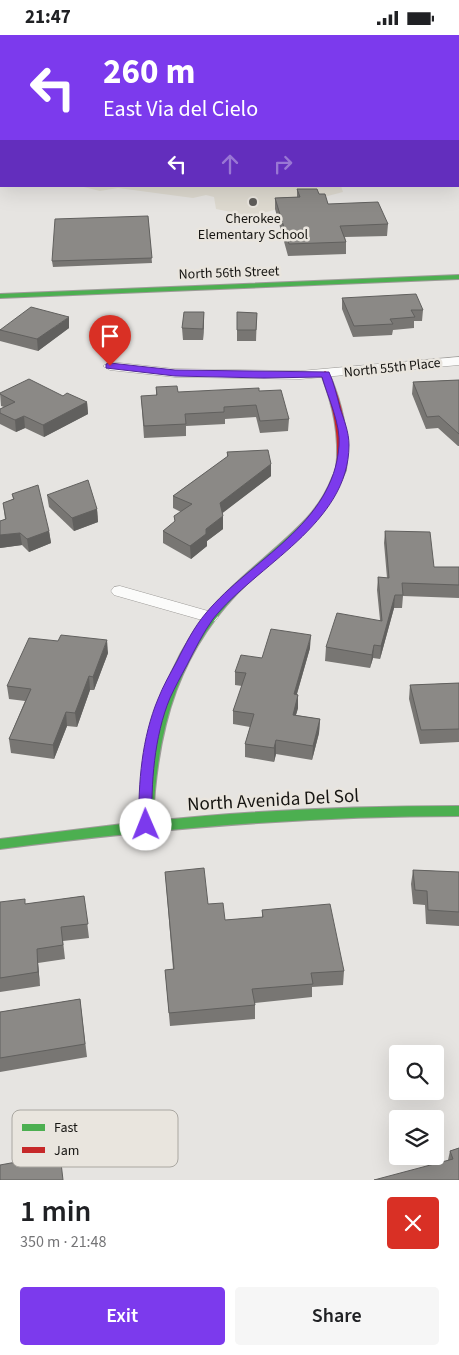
<!DOCTYPE html>
<html lang="en">
<head>
<meta charset="utf-8">
<style>
  :root { --surface:#fff; --page:#f6f6f6; --text:#202124; --muted:#757577; --accent:#7c3aed }
  body { margin:0; font-family:"Source Sans 3",sans-serif; background:var(--page); color:var(--text); height:100vh; display:flex; flex-direction:column; font-size:19px; white-space:nowrap }
  * { box-sizing:border-box; margin:0 }
  p { font-size:16px; color:var(--muted) }
  .icon { flex:none; width:28px; height:28px; fill:none; stroke:currentColor; stroke-width:2; stroke-linecap:round; stroke-linejoin:round }
  .map { position:relative; height:1145px; overflow:hidden }
  .details { display:flex; flex-direction:column; background:var(--surface); flex:1 }
  .details>* { flex:none }
  .banner { position:absolute; left:0px; top:0px; width:460px; height:152px; box-shadow:0 5px 20px #0002; background:#7c3aed; color:#fff; overflow:hidden }
  .buttons { position:absolute; left:389px; top:1010px; display:grid; gap:10px }
  .buttons a { display:grid; place-items:center; width:55px; height:55px; border-radius:5px; background:var(--surface); box-shadow:0 5px 20px #0002; font-size:25px }
  .pin { position:absolute; display:grid; place-items:center; width:42px; height:42px; color:#fff; margin:-51px -21px; border-radius:50% 50% 50% 0; rotate:-45deg; box-shadow:0 0 5px #0007 }
  .pin .icon { rotate:45deg }
  .me { position:absolute; width:55px; margin:-28px; rotate:359deg; stroke-linejoin:round; filter:drop-shadow(0 0 4px #0008) }
  .turn { display:flex; align-items:center; gap:18px; height:105px; padding:0 20px; font-size:22px }
  .turn .icon { width:65px; height:65px; stroke-width:2.5 }
  .turn b { display:block; font-size:35px; line-height:42px }
  .lanes { display:flex; align-items:center; height:48px; padding:0 20px; background:#0003; justify-content:center; gap:25px; direction:ltr }
  .lanes .off { opacity:.35 }
  .round { display:grid; place-items:center; flex:none; width:52px; height:52px; border-radius:5px; background:var(--page) }
  .head { display:flex; align-items:center; justify-content:space-between; height:85px; padding:0 20px }
  h1 { font-size:30px; font-weight:600; line-height:38px }
  .primary-button { display:flex; gap:10px; margin-top:auto; padding:10px 20px }
  .primary-button a { flex:1; height:58px; border-radius:5px; background:var(--accent); color:#fff; font-size:20px; font-weight:600; line-height:58px; text-align:center }
  .primary-button a+a { background:var(--page); color:var(--text) }
  .status { display:flex; justify-content:space-between; align-items:center; height:35px; padding:0 25px; background:var(--surface); direction:ltr }
  .status svg { height:14px; fill:currentColor }
  .map>svg:first-child { display:block }
</style>
</head>
<body>
<div class="status"><b>21:47</b><svg viewBox="0 0 49 12"><path d="M0 12V9h3v3zM5 12V6h3v6zM10 12V3h3v9zM15 12V0h3v12zM26 1h20v11H26zM47 4h2v5h-2z"/></svg></div>
<div class="map">
<svg width="459" height="1145" viewBox="0 0 459 1145">
  <rect width="100%" height="100%" fill="#e6e4e1"/>
  <path fill="#ddd9cf" d="M80,151H341L343,157L259,179L246,180L216,174L214,162L206,160L193,163L118,153L100,156Z"/>
  <g fill="none" stroke-linecap="round" stroke-linejoin="round">
    <g stroke="#9d9b98" stroke-width="1">
      <g id="street">
        <path d="M459,322V330L300,344L175,342L110,335L103,331L110,327L175,334L300,336Z"/>
        <path d="M120,551L215,578L218,582L215,586L209,587L114,560L111,556L114,552Z"/>
      </g>
    </g>
    <g stroke="#9d9b98" stroke-width="2">
      <g id="fast">
        <path d="M459,240V244L0,263V259Z"/>
        <path d="M341,432L346,435C325,485 289,510 250,546C179,612 157,692 153,786C255,775 357,771 459,771V781C305,781 153,794 0,814V804L139,787C143,707 162,627 217,567C244,537 278,514 306,484C317,472 326,458 332,443C335,438 335,434 341,432Z"/>
      </g>
    </g>
    <g stroke="#9d9b98" stroke-width="2">
      <path id="jam" d="M325,336C331,339 332,346 335,353C345,380 349,406 346,435L341,438L336,435C340,400 333,371 321,339Z"/>
    </g>
    <use href="#street" fill="#fbfbfa" fill-rule="evenodd"/>
    <use href="#fast" fill="#4caf50" fill-rule="evenodd"/>
    <use href="#jam" fill="#c62828" fill-rule="evenodd"/>
  </g>
  <g fill="#787673">
    <path d="M297,154L319,159L328,169L388,189L387,201L345,202L346,207V219L288,221L275,174V163L297,162Z"/>
    <path d="M148,181L152,228L53,232L52,226Z"/>
    <path d="M342,263L423,275L422,286H414V293L393,295L392,300L353,302L342,274Z"/>
    <path d="M204,277V288L203,305H183L182,293Z"/>
    <path d="M237,277L257,278L256,306H237Z"/>
    <path d="M69,293L38,316L0,306V294Z"/>
    <path d="M459,345V411H458L438,393L426,394L412,359L413,347Z"/>
    <path d="M156,352L178,357L259,356L289,384L288,396L260,398L256,382L225,384V389L186,391V401L144,403L141,361H156Z"/>
    <path d="M0,358L63,361L87,367L88,379L44,402L25,393L16,397L0,389V374L4,372L1,371Z"/>
    <path d="M227,417L271,429V441L222,478L223,494L207,506V511L191,524L163,508V496L175,487L174,481L181,477L173,473V461L227,422Z"/>
    <path d="M12,459L49,496L51,508L29,517L22,510L0,513V486L5,484L3,468L13,464Z"/>
    <path d="M47,460L97,474L98,487L74,496L49,472Z"/>
    <path d="M385,496L434,532H459V563L403,561L402,573H394L380,624L373,623L370,633L325,626L326,612L380,585L377,555L378,542L387,543L384,508Z"/>
    <path d="M310,613L297,659L298,660V673L296,680L320,684L319,698L312,725L276,719L274,727L245,722V709L250,692L233,689V676L242,651L235,650V637L262,623Z"/>
    <path d="M108,618L94,655H90L77,692L67,691L54,724L11,718L9,704L25,666L9,664L7,651Z"/>
    <path d="M459,648V707L420,709L409,664L410,650Z"/>
    <path d="M413,835L459,837V891L426,889L425,870L413,869L411,849Z"/>
    <path d="M165,837L208,869L225,885L262,882V875L344,936L343,950L312,952V962L255,968V984L170,991L165,935L173,934Z"/>
    <path d="M84,861L89,903L63,906L65,924L38,928L40,951L0,957V867L26,869Z"/>
    <path d="M80,964L87,1022L0,1037V977Z"/>
    <path d="M459,1113V1145L448,1125L450,1116Z"/>
  </g>
  <g fill="#61605e">
    <path d="M204,277V288L203,305V294Z"/>
    <path d="M69,282V293L38,316L37,304Z"/>
    <path d="M87,367L88,379L44,402L43,390Z"/>
    <path d="M24,381L25,393L16,397L15,385Z"/>
    <path d="M271,429V441L220,480V468Z"/>
    <path d="M97,474L98,487L74,496L72,483Z"/>
    <path d="M223,481V494L207,506V511L191,524L190,511L206,494Z"/>
    <path d="M49,496L51,508L29,517L27,504Z"/>
    <path d="M20,498L22,510L0,513V500Z"/>
    <path d="M395,560L394,573L380,624L381,611Z"/>
    <path d="M311,600L310,613L293,672L294,659Z"/>
    <path d="M107,605L108,618L94,655L93,642Z"/>
    <path d="M374,610L373,623L370,633L372,620Z"/>
    <path d="M89,641L90,655L77,692L75,678Z"/>
    <path d="M298,660V673L292,693L293,680Z"/>
    <path d="M66,677L67,691L54,724L53,710Z"/>
    <path d="M320,684L319,698L312,725L313,711Z"/>
    <path d="M276,705V719L274,727V713Z"/>
    <path d="M37,914L38,928L40,951L38,937Z"/>
  </g>
  <g fill="#8b8986" stroke="#61605e">
    <path d="M433,0H459V10V1H432Z"/>
    <path d="M297,154H317L319,159H325L328,169L378,167L388,189L340,191L346,207L289,209L275,163L300,162Z"/>
    <path d="M148,181L152,223L52,226L55,184Z"/>
    <path d="M416,259L423,275H411L415,282L390,284L393,289L354,291L342,263Z"/>
    <path d="M31,272L69,282L37,304L0,295Z"/>
    <path d="M184,277H204L203,294L182,293Z"/>
    <path d="M237,277L257,278L256,295H237Z"/>
    <path d="M29,344L63,361L67,358L87,367L43,390L24,381L15,385L0,378V374L15,367L0,359V358Z"/>
    <path d="M459,345V399L439,381L427,382L413,347Z"/>
    <path d="M177,351L178,357L259,353V356L281,355L289,384L260,386L256,370L224,372V377L185,379L186,389L144,391L141,361L157,360L156,352Z"/>
    <path d="M268,415L271,429L220,468L223,481L206,494V499L190,511L163,496L175,486L174,481L192,469L173,461L228,421L227,417Z"/>
    <path d="M88,445L97,474L72,483L47,460Z"/>
    <path d="M38,450L49,496L27,504L20,498L0,500V486L6,484L3,468L14,464L12,459Z"/>
    <path d="M385,496L430,497L434,532H459V550L402,548L403,560H395L381,611L374,610L372,620L326,612L337,578L382,586L378,542L389,543Z"/>
    <path d="M271,594L311,600L294,659L298,660L293,680L320,684L313,711L276,705L274,713L245,709L254,679L233,676L246,638L235,637L241,620L262,623Z"/>
    <path d="M61,600L107,605L93,642L89,641L75,678L66,677L53,710L9,704L31,654L7,651L29,603L58,606Z"/>
    <path d="M459,648V694L421,695L410,650Z"/>
    <path d="M204,833L208,869L223,868L225,885L263,882L262,875L330,869L344,936L311,938L313,949L252,954L255,970L169,978L165,935L174,934L165,837Z"/>
    <path d="M413,835L459,837V877L428,875L427,856L415,855Z"/>
    <path d="M84,861L88,889L61,892L63,910L37,914L38,937L0,943V867L25,864V869Z"/>
    <path d="M80,964L85,1009L0,1023V977Z"/>
    <path d="M459,1113V1145H374L453,1124L450,1116Z"/>
    <path d="M60,1119L63,1145H0V1130Z"/>
  </g>
  <path fill="#7c3aed" stroke="#51269a" d="M110,328L175,335L329,337C334,348 337,361 340,373C344,385 349,397 349,410C349,489 256,530 213,584C203,598 195,614 187,630C181,641 175,652 170,663C154,702 151,748 152,790L146,795L139,790C138,748 142,702 158,664C163,651 170,639 177,626C185,610 194,592 206,578C251,524 333,490 339,411C341,389 328,363 322,342L264,343L175,341L106,333V329Z"/>
  <circle fill="#5f5d5a" stroke="#e9e5de" stroke-width="2" cx="253" cy="167" r="5"/>
  <g text-anchor="middle" stroke-width="5" stroke-linejoin="round" paint-order="stroke">
    <g font-size="14" fill="#161512" stroke="#e9e5de">
      <text x="253" y="188">Cherokee<tspan x="253" dy="16">Elementary School</tspan></text>
    </g>
    <g font-size="14" fill="#161512" stroke="#e9e5de">
      <text transform="translate(229 237) rotate(-2)" y="5">North 56th Street</text>
      <text transform="translate(392 332) rotate(-6)" y="5">North 55th Place</text>
    </g>
    <g font-size="19" fill="#161512" stroke="#e9e5de">
      <text transform="translate(273 764) rotate(-3)" y="7">North Avenida Del Sol</text>
    </g>
  </g>
  <rect x="12" y="1075" width="166" height="57" rx="8" fill="#e9e5de" stroke="#aaa7a1" stroke-width="1"/>
  <rect x="22" y="1089" width="23" height="7" fill="#4caf50"/>
  <rect x="22" y="1112" width="23" height="6" fill="#c62828"/>
  <g font-size="14" fill="#161512">
    <text x="54" y="1097">Fast</text>
    <text x="54" y="1120">Jam</text>
  </g>
</svg>
<div class="buttons">
<a><svg class="icon" aria-label="search" viewBox="0 0 24 24"><circle cx="10" cy="10" r="6"/><path d="M15 15l6 6"/></svg></a>
<a><svg class="icon" aria-label="layers" viewBox="0 0 24 24"><path d="M12 4l9 5-9 5-9-5zM3 14l9 5 9-5"/></svg></a>
</div>
<div class="pin" style="left:110px;top:331px;background:#d93025"><svg class="icon" aria-label="arrive" viewBox="0 0 24 24"><path d="M6 21V4h12l-3 4 3 4H6"/></svg></div>
<svg class="me" style="left:146px;top:790px" viewBox="-20 -20 40 40"><circle r="19" fill="#fff"/><path d="M0-13L10 11 0 6-10 11z" fill="#7c3aed"/></svg>
<div class="banner">
<div class="turn"><svg class="icon" aria-label="left" viewBox="0 0 24 24"><path d="M17 20v-9H6M10 6l-5 5 5 5"/></svg><div><b>260 m</b>East Via del Cielo</div></div>
<div class="lanes"><svg class="icon" aria-label="left" viewBox="0 0 24 24"><path d="M17 20v-9H6M10 6l-5 5 5 5"/></svg><svg class="icon off" aria-label="ahead" viewBox="0 0 24 24"><path d="M12 20V5M6 11l6-6 6 6"/></svg><svg class="icon off" aria-label="right" viewBox="0 0 24 24"><path d="M7 20v-9h11M14 6l5 5-5 5"/></svg></div>
</div>
</div>
<section class="details">
<div class="head"><div><h1>1 min</h1><p>350 m · 21:48</p></div><a class="round" style="background:#d93025;color:#fff"><svg class="icon" aria-label="close" viewBox="0 0 24 24"><path d="M6 6l12 12M18 6L6 18"/></svg></a></div>
<div class="primary-button"><a>Exit</a><a>Share</a></div>
</section>
</body>
</html>
